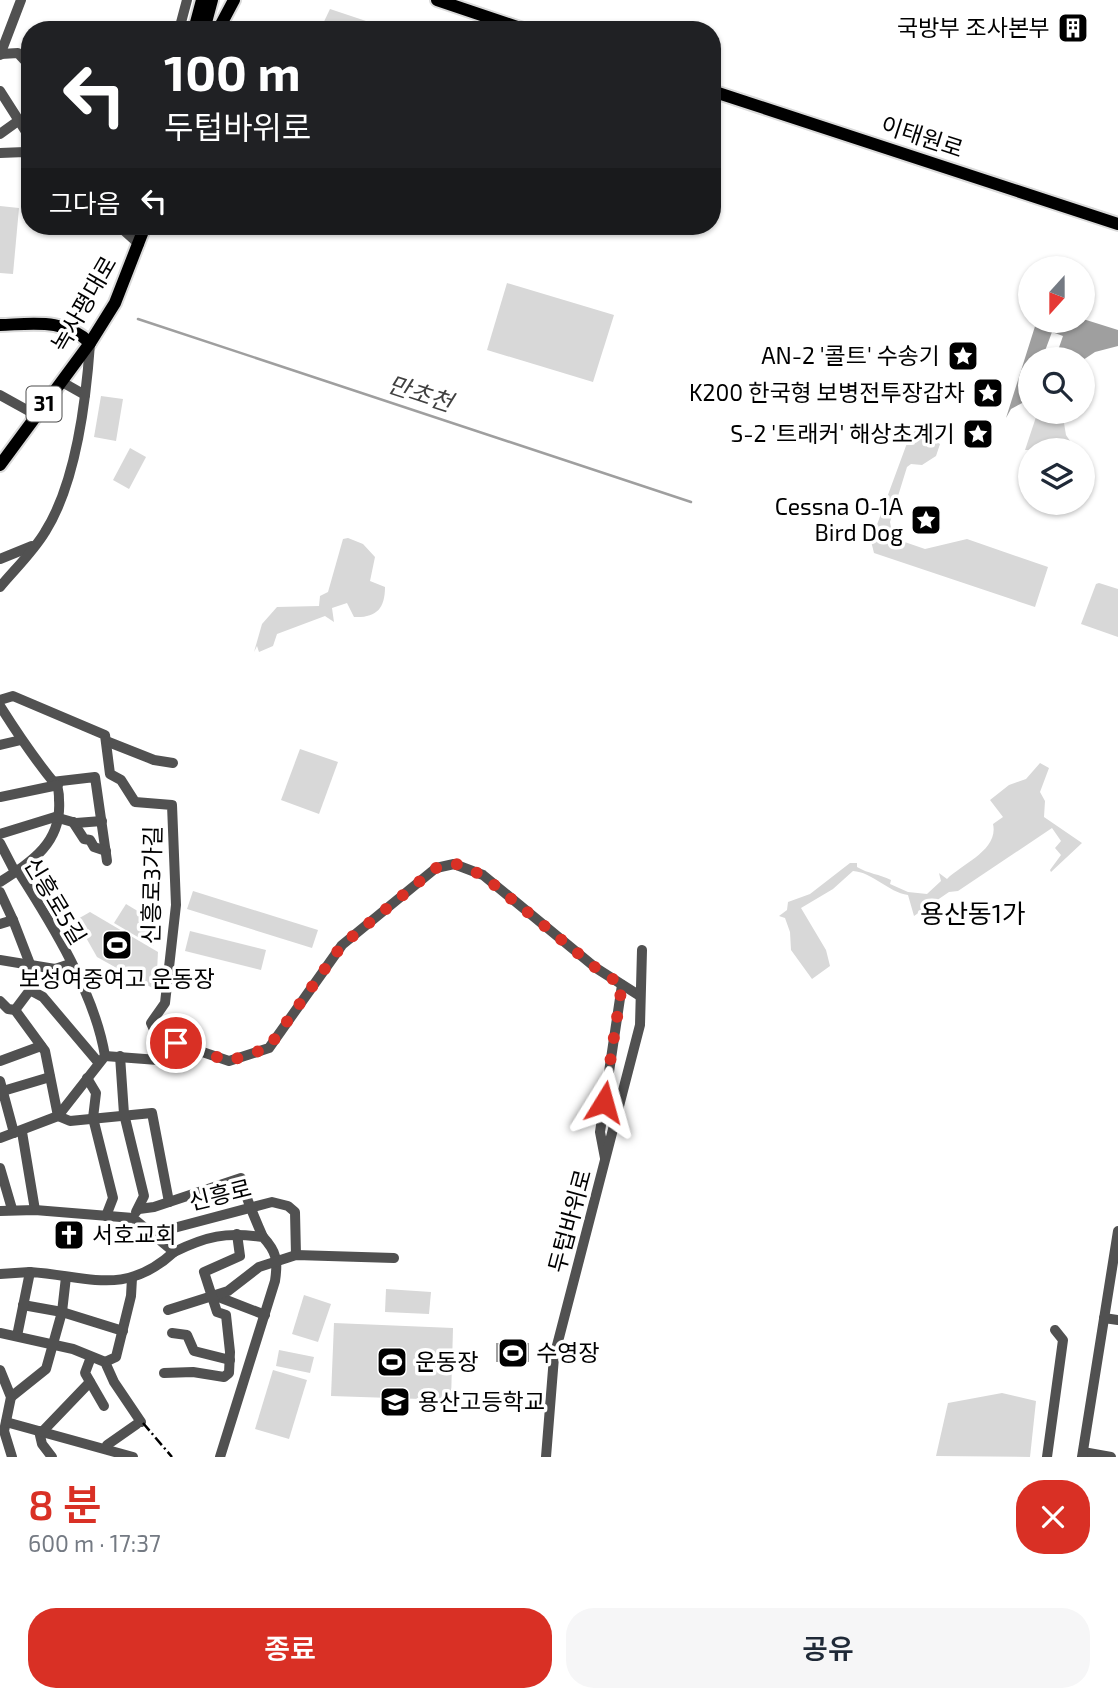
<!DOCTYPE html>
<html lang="ko">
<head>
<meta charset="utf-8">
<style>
  :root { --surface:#fff; --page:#f6f6f7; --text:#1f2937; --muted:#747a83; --accent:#d93025 }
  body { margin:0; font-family:"Exo 2","Noto Sans KR",sans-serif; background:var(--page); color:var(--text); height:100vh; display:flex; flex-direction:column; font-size:26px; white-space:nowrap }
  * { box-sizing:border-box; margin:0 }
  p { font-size:23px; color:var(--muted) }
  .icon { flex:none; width:38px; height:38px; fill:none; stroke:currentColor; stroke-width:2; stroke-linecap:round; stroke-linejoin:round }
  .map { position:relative; height:1457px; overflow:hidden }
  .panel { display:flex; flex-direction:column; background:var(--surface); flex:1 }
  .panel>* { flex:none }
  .top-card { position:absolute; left:21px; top:21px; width:700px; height:214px; border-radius:28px; box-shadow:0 2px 5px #0004; background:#202124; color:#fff; overflow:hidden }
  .needle { width:46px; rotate:201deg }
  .tools { position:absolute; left:1018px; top:256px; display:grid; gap:14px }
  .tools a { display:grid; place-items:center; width:77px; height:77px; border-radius:50%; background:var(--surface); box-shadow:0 2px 5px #0004; font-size:35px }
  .pin { position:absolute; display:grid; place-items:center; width:60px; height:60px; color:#fff; margin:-30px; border:4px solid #fff; border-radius:50%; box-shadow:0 2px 7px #0007 }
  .me { position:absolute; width:77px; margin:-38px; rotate:8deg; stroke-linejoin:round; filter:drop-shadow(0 0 5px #0008) }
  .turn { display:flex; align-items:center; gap:24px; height:147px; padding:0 28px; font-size:32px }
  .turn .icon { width:91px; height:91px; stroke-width:2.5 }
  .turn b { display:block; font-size:49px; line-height:60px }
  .then { display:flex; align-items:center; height:66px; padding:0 28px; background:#0003; gap:14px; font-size:26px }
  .round { display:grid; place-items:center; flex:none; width:74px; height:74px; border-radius:28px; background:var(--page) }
  .head { display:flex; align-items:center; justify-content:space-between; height:119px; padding:0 28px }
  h1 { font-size:42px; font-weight:600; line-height:52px; color:var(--accent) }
  .button { display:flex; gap:14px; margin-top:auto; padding:14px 28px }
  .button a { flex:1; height:80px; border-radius:28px; background:var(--accent); color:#fff; font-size:28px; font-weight:600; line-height:80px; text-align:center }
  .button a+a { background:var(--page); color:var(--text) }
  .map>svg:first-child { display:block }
</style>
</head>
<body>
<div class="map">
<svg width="1118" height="1457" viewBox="0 0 1118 1457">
  <rect width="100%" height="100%" fill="#fff"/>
  <g fill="#d8d8d8">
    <path d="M330,9L366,21L363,30H320Z"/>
    <path d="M0,206L19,208L13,274L0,273Z"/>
    <path d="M507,283L614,315L593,382L487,350Z"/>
    <path d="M101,396L123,399L116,441L94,437Z"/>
    <path d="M1038,411H1062L1066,435L1076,450H1025Z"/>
    <path d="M915,431L940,444L936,456L922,465L911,464L907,467L890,522L893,538L925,549L967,539L1048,567L1035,607L874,553L871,541L910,435Z"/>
    <path d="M130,448L146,457L129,489L113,480Z"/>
    <path d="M348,538L363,544L375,557L370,581L385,587C385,609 376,618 354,617L347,603L332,608L334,622L325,616L277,634L273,646L259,652L257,646L254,652L262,624L277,607L319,606L320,596L328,592L343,539Z"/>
    <path d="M1099,583L1118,589V637L1081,624L1096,584Z"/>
    <path d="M300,749L338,762L319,814L281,800Z"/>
    <path d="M1040,763L1049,768L1040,792L1045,801L1044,817L1082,843L1051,872L1050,870L1061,855L1055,848L1061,841L1052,828L958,891L949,892L914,916L908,895C888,892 872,872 853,871L833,889L801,908L826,950L830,966L812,979L791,950L790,932L785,918L779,916L787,910L788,902L810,894L850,863H857V867C869,874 879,874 891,880L890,884L908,892L927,894L941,881L939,873L947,879C962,864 999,850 993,824L1003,817L990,800L1009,785L1026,779Z"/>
    <path d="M193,891L318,930L312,948L187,909Z"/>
    <path d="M126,904L164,927L153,946L114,923Z"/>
    <path d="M90,912L158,952L156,990L97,957L76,920Z"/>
    <path d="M190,931L266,950L261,970L185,951Z"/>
    <path d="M386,1289L431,1292L429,1314L385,1312Z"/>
    <path d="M304,1295L331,1304L318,1342L292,1334Z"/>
    <path d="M334,1323L453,1328L451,1400L331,1396Z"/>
    <path d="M279,1350L314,1357L310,1373L276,1366Z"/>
    <path d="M273,1370L307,1380L289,1439L255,1429Z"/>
    <path d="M1002,1393L1036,1401L1030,1457L936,1456L948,1403Z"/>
  </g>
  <g fill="#9f9f9f">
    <path d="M1083,319L1118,330V346L1095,352L1083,360L1055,359L1063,336L1052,332L1042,359H1031L1028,400L1011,409L1006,418L1037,320Z"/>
    <rect x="496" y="1343" width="33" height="19"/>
  </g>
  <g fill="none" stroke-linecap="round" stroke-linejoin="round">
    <path stroke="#9f9f9f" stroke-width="2.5" d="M138,319L691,502"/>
    <g stroke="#dbdbdb" stroke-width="16">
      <g id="major">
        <path d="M437,0L526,30"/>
        <path d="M194,30L202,0"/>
        <path d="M204,30L212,0"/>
        <path d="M218,30L234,0"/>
        <path d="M712,91L1118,224"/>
        <path d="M0,325C33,324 65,318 90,343"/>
        <path d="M0,465L90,343L115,303L145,226"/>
      </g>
    </g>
    <g stroke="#515151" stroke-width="10">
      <path d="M179,30L187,0"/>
      <path d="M1,54L18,53L30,66"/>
      <path d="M0,55L21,0"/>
      <path d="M0,91L30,138"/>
      <path d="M0,134L18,121"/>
      <path d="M0,153L25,152L30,155"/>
      <path d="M119,226L139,244"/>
      <path d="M62,382L85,395"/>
      <path d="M0,395L36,415"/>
      <path d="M0,559L32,546"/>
      <path d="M0,587C15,569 33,552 45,532C76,483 86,401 90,344"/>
      <path d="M0,700L13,696L105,735L110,774L121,780L135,802L172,805L176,905L165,1003L151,1023L160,1043L158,1060"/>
      <path d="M0,706C17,733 36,761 56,785C59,788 59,795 59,800C62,842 33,861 0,882"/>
      <path d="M106,741L154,760L173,763"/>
      <path d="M0,745L21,740"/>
      <path d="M52,782L95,777L107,861"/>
      <path d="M0,797L58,785"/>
      <path d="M73,822L84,839L90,840L94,847L106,851"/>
      <path d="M0,834L55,817L76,823L102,821"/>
      <path d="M0,843L13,868L18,871C52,924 95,994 105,1056"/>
      <path d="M0,892L13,920"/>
      <path d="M0,924L13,920L30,964"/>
      <path d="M0,960L55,969L70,964"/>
      <path d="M0,1001L8,1009L15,1010L45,1051L58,1116L70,1121L152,1113L169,1202"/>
      <path d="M15,1010L30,990L43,997L98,1062"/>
      <path d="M120,1056L124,1114L144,1196L136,1212"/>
      <path d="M158,1060L176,1043L229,1061L269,1048L342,945L436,868L454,864L483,875L596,968L640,996"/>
      <path d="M0,1061L41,1046"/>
      <path d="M87,1078L96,1093L93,1118L113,1198L106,1216"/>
      <path d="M0,1081L14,1133"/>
      <path d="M0,1096L3,1091L50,1077"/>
      <path d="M22,1132L35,1210"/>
      <path d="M0,1138L58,1116L105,1056L158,1060"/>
      <path d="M605,1158L600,1132L622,985"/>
      <path d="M0,1168L12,1209"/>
      <path d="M139,1209L154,1207L241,1178C246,1200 254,1216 263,1237"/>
      <path d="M0,1211L35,1210L133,1218L174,1252C207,1236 225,1232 263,1237C277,1252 278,1261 275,1281L220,1457"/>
      <path d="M151,1234L272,1202L288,1206L295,1212L296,1255"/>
      <path d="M0,1274L30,1272"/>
      <path d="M216,1296L265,1315"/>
      <path d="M23,1305L62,1312L123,1331"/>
      <path d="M168,1310L228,1291L259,1267L296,1255L394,1258"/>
      <path d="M1104,1318L1118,1320"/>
      <path d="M0,1333L73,1349L105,1362L114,1382L141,1422"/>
      <path d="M172,1333L187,1335L194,1351L230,1360"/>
      <path d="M17,1336L30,1272C89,1276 125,1297 174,1252"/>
      <path d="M91,1357L85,1373L104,1406"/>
      <path d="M105,1362L116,1357L131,1296L132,1278"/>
      <path d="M0,1370L11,1397L4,1431L12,1457"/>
      <path d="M164,1373L193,1372L224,1377L229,1373L230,1352L226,1315L217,1312L204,1272L240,1256L237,1234"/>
      <path d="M11,1397L46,1369L62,1312L66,1277"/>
      <path d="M6,1422L133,1457"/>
      <path d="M39,1431L42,1444L52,1457"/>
      <path d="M42,1432L90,1382"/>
      <path d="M106,1449L107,1445L137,1424"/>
      <path d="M1083,1452L1111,1457"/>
      <path d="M546,1457L554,1357L640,1025L642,950"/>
      <path d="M1047,1457L1063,1340L1055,1330"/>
      <path d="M1082,1457L1118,1231"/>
    </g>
    <use href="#major" stroke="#000" stroke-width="12"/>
    <path stroke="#000" stroke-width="2.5" stroke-dasharray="10 3.5 2 3.5" stroke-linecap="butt" d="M143,1423L172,1457"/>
  </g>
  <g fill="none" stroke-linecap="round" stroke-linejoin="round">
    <path stroke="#d93025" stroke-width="12" stroke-dasharray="0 21.6" d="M176,1043L229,1061L268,1048L342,945L436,868L454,863L482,875L596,968L622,985L604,1102"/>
  </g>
  <defs>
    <g id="building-square" transform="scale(1.575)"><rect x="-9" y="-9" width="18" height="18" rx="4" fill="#000" stroke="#fff"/><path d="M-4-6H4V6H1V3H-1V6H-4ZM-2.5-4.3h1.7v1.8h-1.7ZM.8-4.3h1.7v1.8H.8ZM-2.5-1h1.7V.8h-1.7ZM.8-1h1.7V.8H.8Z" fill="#fff"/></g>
    <g id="sight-square" transform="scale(1.575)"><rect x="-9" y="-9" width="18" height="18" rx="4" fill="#000" stroke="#fff"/><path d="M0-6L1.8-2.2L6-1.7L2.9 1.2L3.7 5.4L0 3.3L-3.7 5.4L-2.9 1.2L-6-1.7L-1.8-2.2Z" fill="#fff"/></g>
    <g id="stadium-square" transform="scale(1.575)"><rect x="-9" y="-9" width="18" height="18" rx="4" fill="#000" stroke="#fff"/><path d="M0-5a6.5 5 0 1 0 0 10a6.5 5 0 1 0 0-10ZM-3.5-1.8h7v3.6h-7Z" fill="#fff"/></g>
    <g id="church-square" transform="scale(1.575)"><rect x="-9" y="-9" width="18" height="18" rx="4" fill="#000" stroke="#fff"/><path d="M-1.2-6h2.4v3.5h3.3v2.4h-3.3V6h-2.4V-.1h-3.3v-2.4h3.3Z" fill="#fff"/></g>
    <g id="school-square" transform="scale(1.575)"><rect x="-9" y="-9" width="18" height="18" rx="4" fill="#000" stroke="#fff"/><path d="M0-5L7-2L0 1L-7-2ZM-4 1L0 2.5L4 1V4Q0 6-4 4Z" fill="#fff"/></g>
  </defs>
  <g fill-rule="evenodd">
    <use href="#building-square" x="1073" y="28"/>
    <use href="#sight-square" x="963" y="356"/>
    <use href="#sight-square" x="988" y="393"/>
    <use href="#sight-square" x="978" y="434"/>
    <use href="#sight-square" x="926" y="520"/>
    <use href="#stadium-square" x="117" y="945"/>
    <use href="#church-square" x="69" y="1235"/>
    <use href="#stadium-square" x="513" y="1353"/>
    <use href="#stadium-square" x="392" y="1362"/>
    <use href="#school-square" x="395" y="1402"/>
  </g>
  <g text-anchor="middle" stroke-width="7" stroke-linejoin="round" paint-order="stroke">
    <rect fill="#fff" stroke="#4c4c4c" stroke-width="2" x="26.5" y="386.5" width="35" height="35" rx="5"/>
    <g font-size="21" font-weight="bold" fill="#000">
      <text x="44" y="411">31</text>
    </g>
    <g font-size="23" fill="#000" stroke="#fff" text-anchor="end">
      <text x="1050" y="36">국방부 조사본부</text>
      <text x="940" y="364">AN-2 '콜트' 수송기</text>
      <text x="965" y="401">K200 한국형 보병전투장갑차</text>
      <text x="955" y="442">S-2 '트래커' 해상초계기</text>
      <text x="903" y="515">Cessna O-1A<tspan x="903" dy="26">Bird Dog</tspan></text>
      <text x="117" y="987" text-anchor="middle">보성여중여고 운동장</text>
      <text x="92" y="1243" text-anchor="start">서호교회</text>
      <text x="536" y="1361" text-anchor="start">수영장</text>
      <text x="415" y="1370" text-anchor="start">운동장</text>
      <text x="418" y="1410" text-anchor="start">용산고등학교</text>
    </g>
    <g font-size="23" fill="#000" stroke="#fff">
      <text transform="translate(922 137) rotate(18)" y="8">이태원로</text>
      <text transform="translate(84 304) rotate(-60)" y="8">녹사평대로</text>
      <text transform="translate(152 885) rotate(-89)" y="8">신흥로3가길</text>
      <text transform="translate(55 901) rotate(59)" y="8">신흥로5길</text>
      <text transform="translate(220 1195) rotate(-14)" y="8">신흥로</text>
      <text transform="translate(570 1221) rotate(-75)" y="8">두텁바위로</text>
    </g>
    <g font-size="24" font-style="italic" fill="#404040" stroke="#fff">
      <text transform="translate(420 394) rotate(18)" y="8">만초천</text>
    </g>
    <g font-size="26" fill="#000" stroke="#fff">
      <text x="973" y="923">용산동1가</text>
    </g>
  </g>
</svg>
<div class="tools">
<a><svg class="needle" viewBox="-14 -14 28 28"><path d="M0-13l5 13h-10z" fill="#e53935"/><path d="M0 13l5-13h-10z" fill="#747a83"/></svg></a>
<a><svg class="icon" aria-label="search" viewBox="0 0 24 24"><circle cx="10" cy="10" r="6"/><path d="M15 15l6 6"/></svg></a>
<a><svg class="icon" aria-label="layers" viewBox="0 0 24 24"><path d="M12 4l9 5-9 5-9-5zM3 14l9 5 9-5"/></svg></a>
</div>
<div class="pin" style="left:176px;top:1043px;background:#d93025"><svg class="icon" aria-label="arrive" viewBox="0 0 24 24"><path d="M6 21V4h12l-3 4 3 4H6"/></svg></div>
<svg class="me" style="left:604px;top:1102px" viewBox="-20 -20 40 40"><path d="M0-17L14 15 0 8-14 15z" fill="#d93025" stroke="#fff" stroke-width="4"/></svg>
<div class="top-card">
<div class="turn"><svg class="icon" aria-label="left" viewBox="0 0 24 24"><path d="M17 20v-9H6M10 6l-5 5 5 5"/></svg><div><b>100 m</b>두텁바위로</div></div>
<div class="then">그다음<svg class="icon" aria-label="left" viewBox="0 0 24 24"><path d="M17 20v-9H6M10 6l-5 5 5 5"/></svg></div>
</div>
</div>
<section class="panel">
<div class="head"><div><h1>8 분</h1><p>600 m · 17:37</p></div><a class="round" style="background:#d93025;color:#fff"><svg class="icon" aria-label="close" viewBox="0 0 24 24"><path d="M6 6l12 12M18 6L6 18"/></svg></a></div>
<div class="button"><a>종료</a><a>공유</a></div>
</section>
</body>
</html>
